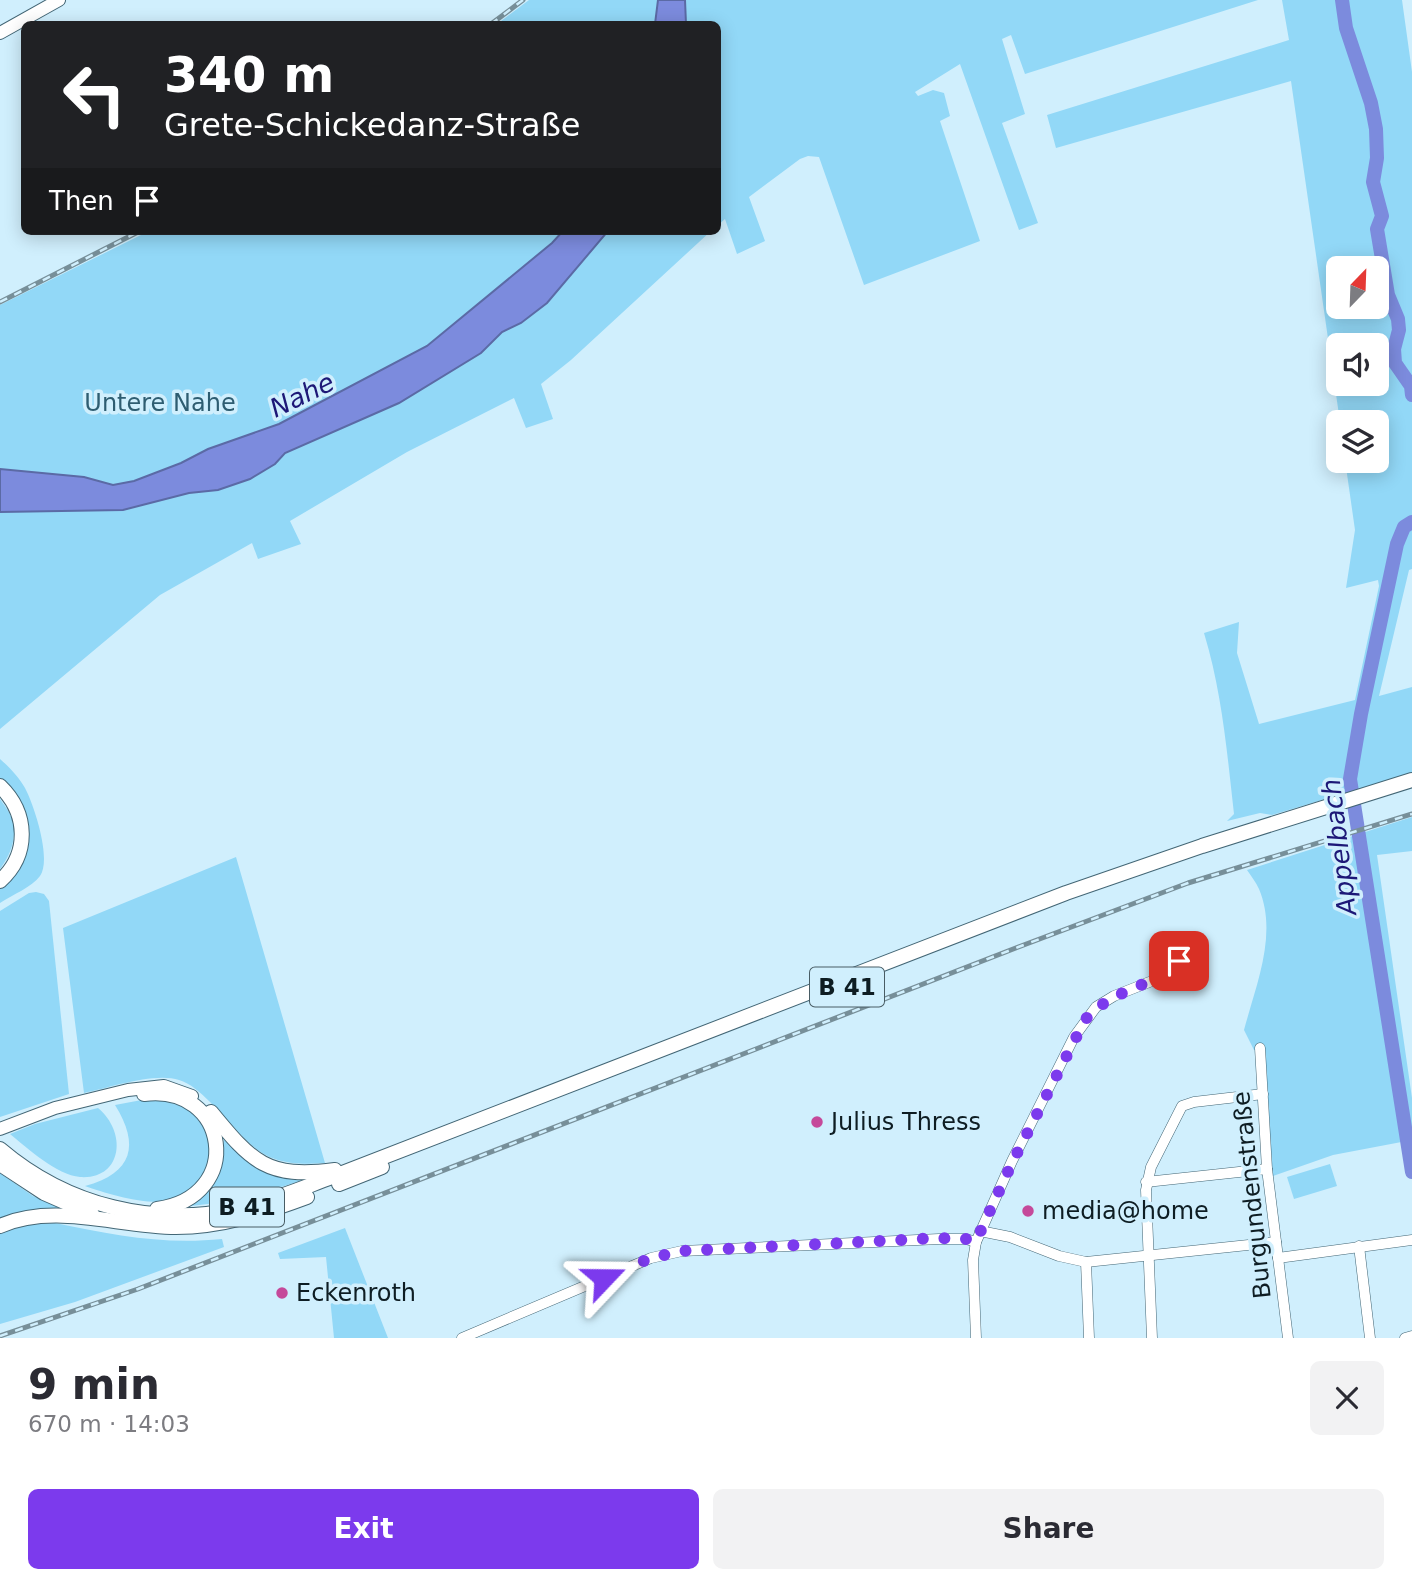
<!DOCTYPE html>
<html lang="en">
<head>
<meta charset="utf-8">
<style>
  :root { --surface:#fff; --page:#f2f2f3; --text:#2b2b33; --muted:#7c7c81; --accent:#7c3aed }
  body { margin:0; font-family:"DejaVu Sans",sans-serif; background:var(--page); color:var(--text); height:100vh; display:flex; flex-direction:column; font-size:26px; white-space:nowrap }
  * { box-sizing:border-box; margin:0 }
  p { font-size:23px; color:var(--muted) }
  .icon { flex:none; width:38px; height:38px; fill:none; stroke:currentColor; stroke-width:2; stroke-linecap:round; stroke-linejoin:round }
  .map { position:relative; height:1338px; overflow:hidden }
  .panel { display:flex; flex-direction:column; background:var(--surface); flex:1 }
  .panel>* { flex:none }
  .top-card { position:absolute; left:21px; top:21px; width:700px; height:214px; border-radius:10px; box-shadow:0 4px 18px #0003; background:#202124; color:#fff; overflow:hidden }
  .needle { width:46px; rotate:23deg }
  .buttons { position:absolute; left:1326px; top:256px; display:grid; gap:14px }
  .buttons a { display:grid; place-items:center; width:63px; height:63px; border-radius:10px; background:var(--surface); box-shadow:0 4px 18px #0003; font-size:35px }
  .pin { position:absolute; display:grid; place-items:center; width:60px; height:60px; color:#fff; margin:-30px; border-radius:14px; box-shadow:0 4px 10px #0006 }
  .me { position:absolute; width:77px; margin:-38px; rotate:67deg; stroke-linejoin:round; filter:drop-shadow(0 0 5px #0008) }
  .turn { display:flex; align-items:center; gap:24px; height:147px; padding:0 28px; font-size:32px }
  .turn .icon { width:91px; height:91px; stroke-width:2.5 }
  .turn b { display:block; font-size:49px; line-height:60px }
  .then { display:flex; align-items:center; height:66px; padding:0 28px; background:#0003; gap:14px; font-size:26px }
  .round { display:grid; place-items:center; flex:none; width:74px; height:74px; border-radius:10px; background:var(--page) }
  .overview { display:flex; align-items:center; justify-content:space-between; height:119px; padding:0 28px }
  h1 { font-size:42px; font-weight:700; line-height:52px }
  .cta { display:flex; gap:14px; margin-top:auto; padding:14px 28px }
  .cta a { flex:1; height:80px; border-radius:10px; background:var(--accent); color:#fff; font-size:28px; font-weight:700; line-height:80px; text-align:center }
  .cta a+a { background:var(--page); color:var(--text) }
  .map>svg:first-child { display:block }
</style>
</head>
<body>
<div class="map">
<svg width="1412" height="1338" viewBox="0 0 1412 1338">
  <rect width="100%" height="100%" fill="#d0effd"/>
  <g fill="#92d8f7" fill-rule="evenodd">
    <path d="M529,0H1258L1025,74L1011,35L1002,39L1025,114L1002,123L1038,223L1019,230L960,64L915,92L918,96L933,90L944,93L950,116L940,121L980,241L864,285L819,157L808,156L800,159L749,197L765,241L737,254L725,219L718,225V24H497Z"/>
    <path d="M1282,0H1402L1412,72V569L1409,570L1379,696L1412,687V773L1272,815L1260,813L1227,821L1234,814C1227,752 1222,692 1204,633L1239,622L1237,653L1259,724L1355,700L1379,586L1378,580L1346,588L1355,530L1345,460H1377V422H1340L1291,81L1056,148L1047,115L1289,40ZM1339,268H1377V306H1339ZM1339,345H1377V383H1339Z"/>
    <path d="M149,231H711L571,360L541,384L553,419L526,428L514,398L407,452L290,521L301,544L258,559L252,543L160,595L0,729V305Z"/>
    <path d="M0,759C9,767 19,777 25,788C34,805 52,859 40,876C32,887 12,895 0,903V888L27,846L0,779Z"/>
    <path d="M0,799C4,805 10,812 12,819C18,837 10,856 0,869Z"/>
    <path d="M1412,817V851L1377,855L1412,1098V1140L1333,1155L1273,1176L1263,1050H1254L1244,1030C1256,985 1278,934 1259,889C1256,882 1251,876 1247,870Z"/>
    <path d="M236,857L325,1163C256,1168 252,1143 209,1101C201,1093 190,1083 179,1080C154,1072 109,1088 84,1093L63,928Z"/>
    <path d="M36,892L44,894L49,901L69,1094L0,1117V911L29,893Z"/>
    <path d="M147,1099C164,1101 179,1103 193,1113C207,1123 215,1150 209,1166C203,1181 188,1194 175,1199C154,1208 107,1194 85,1186C133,1173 140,1145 115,1105Z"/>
    <path d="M98,1108C128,1133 122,1180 80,1177C57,1175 27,1148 10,1134L35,1124Z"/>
    <path d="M224,1138C247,1164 268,1178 303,1180C266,1192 230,1202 191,1206C218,1187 224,1170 224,1138Z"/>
    <path d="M1330,1164L1337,1186L1294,1199L1287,1177Z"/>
    <path d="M0,1173L33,1196L70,1212L19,1213L0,1218Z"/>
    <path d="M55,1223C113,1235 163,1245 222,1239L224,1247L75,1302L0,1324V1232L24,1225Z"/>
    <path d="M345,1228L388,1338H334L326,1257L280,1259L278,1253Z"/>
  </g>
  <g fill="#7c8bdd" stroke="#5b6aa5" stroke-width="2">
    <path d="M658,0H685L686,24H655Z"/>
    <path d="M563,231H608L547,303L521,323L502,332L481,353L399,403L285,453L275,464L250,479L218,490L189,493L123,510L0,512V469L84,477L113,485L134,481L181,463L208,449L279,424L427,346L552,243Z"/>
  </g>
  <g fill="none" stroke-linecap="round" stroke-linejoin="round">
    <g stroke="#7c8bdd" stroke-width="14">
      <path d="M1342,0L1346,28L1371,103L1376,129L1377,158L1373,182L1382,216L1377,229L1388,295L1398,319L1399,330L1394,349L1395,363L1411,386L1412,395"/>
      <path d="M1412,522L1404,527L1397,544L1361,714L1350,779L1412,1172"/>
    </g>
    <g stroke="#436675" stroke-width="11">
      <g id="minor">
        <path d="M1260,1048L1267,1169L1288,1338"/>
        <path d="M1146,1182L1267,1169"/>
        <path d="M980,1231L1010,1237L1059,1256L1086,1262L1276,1242"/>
        <path d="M1359,1246L1370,1338"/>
        <path d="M1278,1258L1412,1240"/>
        <path d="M1086,1262L1089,1338"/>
        <path d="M462,1338L651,1258L682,1251L939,1239H966L976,1242"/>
        <path d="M976,1338L973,1260L976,1242L1012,1161L1074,1037L1096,1007L1114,996L1157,979L1179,961"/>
        <path d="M1152,1338L1146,1190L1151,1167L1182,1106L1194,1102L1263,1094"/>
        <path d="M1405,1338L1412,1336"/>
      </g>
    </g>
    <g stroke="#436675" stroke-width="14">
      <g id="major">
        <path d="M0,33L59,0"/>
        <path d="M0,1129L55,1108L128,1090L164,1086L192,1096"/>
      </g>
    </g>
    <g stroke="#436675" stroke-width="16">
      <g id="highway">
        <path d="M0,786C28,813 30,854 0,881"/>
        <path d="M144,1094C229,1083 246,1197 157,1209"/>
        <path d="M211,1112C252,1162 267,1179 335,1170"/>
        <path d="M0,1149C67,1206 155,1228 241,1208C272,1201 302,1188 332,1177L1066,893L1202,846L1412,780"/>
        <path d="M0,1164L44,1193L92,1214"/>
        <path d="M339,1184L382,1167"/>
        <path d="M0,1226C55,1202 118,1227 176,1227C222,1227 264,1213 307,1197"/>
      </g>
    </g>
    <use href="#minor" stroke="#fff" stroke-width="10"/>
    <use href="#major" stroke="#fff" stroke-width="12"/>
    <use href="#highway" stroke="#fff" stroke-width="14"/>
    <g stroke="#778f99" stroke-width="5">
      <g id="rail">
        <path d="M491,24L523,0"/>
        <path d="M0,302L140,231"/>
        <path d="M0,1336L138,1289L1021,946L1188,883L1412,814"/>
      </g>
    </g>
    <use href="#rail" stroke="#d0effd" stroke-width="2.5" stroke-dasharray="8" stroke-linecap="butt"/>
  </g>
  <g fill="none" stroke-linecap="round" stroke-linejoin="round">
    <path stroke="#7c3aed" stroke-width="12" stroke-dasharray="0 21.6" d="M604,1278L651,1258L682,1251L939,1238L966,1239L976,1241L1013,1161L1085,1020C1111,989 1150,989 1179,961"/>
  </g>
  <g fill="#c5499a" stroke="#d0effd" stroke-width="2.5">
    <circle cx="817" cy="1122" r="7"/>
    <circle cx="1028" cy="1211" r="7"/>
    <circle cx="282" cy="1293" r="7"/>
  </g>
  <g text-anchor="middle" stroke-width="7" stroke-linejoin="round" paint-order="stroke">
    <g fill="#d0effd" stroke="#485c64" stroke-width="2">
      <rect x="810" y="967.5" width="74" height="39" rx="5"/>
      <rect x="210" y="1187.5" width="74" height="39" rx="5"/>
    </g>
    <g font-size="23" font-weight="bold" fill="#0e1d23">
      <text x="847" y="995">B 41</text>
      <text x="247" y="1215">B 41</text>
    </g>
    <g font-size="24" fill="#2e5d71" stroke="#d0effd">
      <text x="160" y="411">Untere Nahe</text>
    </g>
    <g font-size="24" fill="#0e1d23" stroke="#d0effd" text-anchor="start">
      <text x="831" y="1130">Julius Thress</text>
      <text x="1042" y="1219">media@home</text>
      <text x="296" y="1301">Eckenroth</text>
    </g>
    <g font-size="24" fill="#0e1d23" stroke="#d0effd">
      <text transform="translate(1252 1195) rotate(-96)" y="8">Burgundenstraße</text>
    </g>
    <g font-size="26" font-style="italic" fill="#1d1877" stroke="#d0effd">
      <text transform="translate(302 395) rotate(-26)" y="9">Nahe</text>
      <text transform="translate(1339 847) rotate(-97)" y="9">Appelbach</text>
    </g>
  </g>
</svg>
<div class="buttons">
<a><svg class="needle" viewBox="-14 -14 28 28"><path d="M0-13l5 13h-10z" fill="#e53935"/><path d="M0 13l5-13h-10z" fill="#7c7c81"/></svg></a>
<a><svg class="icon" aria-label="sound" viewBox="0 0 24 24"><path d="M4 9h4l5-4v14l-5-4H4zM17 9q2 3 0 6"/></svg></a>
<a><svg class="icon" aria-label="layers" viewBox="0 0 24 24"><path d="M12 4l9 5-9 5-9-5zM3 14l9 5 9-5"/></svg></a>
</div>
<div class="pin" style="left:1179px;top:961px;background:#d93025"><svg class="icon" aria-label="arrive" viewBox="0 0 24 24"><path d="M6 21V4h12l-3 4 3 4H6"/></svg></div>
<svg class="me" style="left:604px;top:1278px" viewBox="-20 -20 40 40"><path d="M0-17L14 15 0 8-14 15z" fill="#7c3aed" stroke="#fff" stroke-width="4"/></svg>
<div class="top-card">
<div class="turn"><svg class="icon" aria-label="left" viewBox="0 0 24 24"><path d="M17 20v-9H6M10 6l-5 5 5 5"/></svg><div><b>340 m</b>Grete-Schickedanz-Straße</div></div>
<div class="then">Then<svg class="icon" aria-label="arrive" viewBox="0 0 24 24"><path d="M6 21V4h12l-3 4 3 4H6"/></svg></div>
</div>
</div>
<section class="panel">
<div class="overview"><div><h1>9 min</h1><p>670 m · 14:03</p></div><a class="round"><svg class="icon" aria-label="close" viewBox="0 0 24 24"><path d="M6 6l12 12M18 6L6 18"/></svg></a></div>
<div class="cta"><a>Exit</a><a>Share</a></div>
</section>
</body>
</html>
